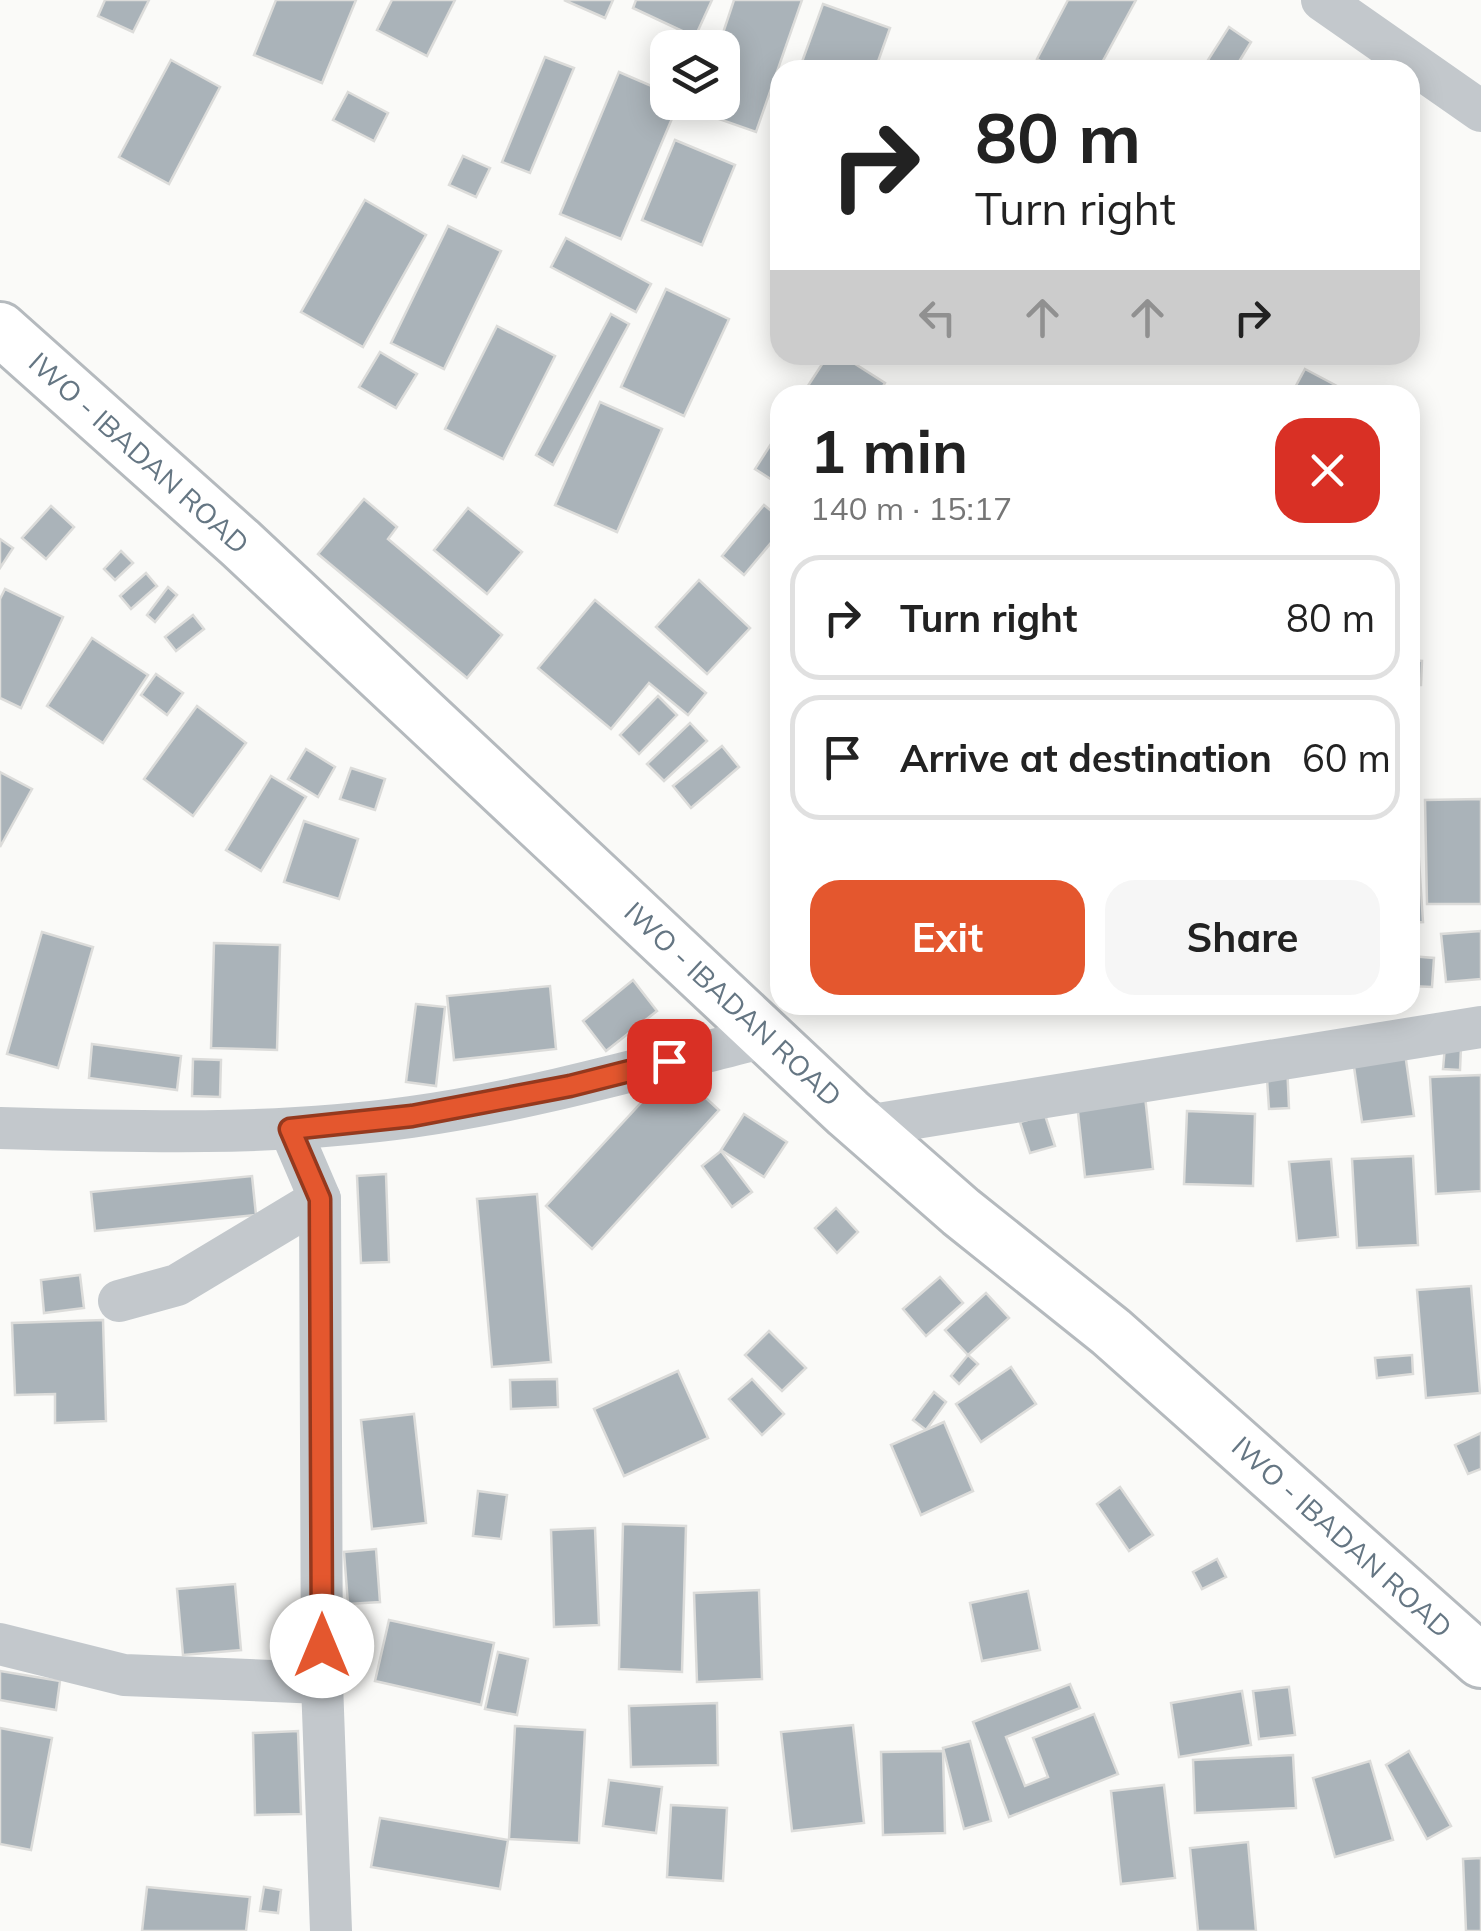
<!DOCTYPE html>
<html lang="en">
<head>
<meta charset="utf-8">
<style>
  :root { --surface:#fff; --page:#f6f6f6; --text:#222; --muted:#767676; --line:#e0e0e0; --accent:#e4572e }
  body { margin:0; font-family:Mulish,sans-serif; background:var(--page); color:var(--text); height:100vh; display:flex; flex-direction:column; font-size:38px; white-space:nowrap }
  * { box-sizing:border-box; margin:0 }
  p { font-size:32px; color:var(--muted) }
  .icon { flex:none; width:55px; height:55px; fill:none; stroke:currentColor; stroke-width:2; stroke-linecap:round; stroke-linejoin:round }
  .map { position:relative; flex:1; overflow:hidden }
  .side { position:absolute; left:770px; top:385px; width:650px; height:630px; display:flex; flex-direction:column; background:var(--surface); border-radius:30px; box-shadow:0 5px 25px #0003 }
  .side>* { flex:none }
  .guide { position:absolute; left:770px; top:60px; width:650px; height:305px; border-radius:30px; box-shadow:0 5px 25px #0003; background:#fff; color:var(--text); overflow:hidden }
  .buttons { position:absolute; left:650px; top:30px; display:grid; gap:20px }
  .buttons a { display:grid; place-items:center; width:90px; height:90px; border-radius:20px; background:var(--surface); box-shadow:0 5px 25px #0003; font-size:50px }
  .pin { position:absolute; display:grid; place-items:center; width:85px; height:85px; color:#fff; margin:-42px; border-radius:20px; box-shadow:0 5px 15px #0006 }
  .me { position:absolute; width:110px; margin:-55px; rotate:0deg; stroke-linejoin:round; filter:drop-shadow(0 0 8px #0008) }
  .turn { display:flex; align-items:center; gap:35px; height:210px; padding:0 40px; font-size:45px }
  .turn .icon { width:130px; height:130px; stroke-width:2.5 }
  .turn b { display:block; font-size:70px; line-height:85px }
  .lanes { display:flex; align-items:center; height:95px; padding:0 40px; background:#0003; justify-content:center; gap:50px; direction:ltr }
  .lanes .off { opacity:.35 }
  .round { display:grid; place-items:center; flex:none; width:105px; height:105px; border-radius:30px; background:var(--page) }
  .summary { display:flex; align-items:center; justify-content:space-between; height:170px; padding:0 40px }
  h1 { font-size:60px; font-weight:700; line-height:75px }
  .primary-button { display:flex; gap:20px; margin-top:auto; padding:20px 40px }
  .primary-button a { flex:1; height:115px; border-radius:30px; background:var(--accent); color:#fff; font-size:40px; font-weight:700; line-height:115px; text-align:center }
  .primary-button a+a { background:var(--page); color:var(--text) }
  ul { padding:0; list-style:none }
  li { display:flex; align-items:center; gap:30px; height:125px; margin:0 20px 15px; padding:0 20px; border:5px solid var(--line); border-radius:30px }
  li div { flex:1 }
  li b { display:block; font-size:38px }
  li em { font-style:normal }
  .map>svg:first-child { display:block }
</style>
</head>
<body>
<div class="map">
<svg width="1481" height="1931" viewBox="0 0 1481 1931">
  <rect width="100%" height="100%" fill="#fafaf8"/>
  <g fill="#aab3b9" stroke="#dcdcda" stroke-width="2.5">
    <path d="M105,0H149L133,32L98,16Z"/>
    <path d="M276,0H356L322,83L254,55Z"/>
    <path d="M392,0H455L427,56L377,30Z"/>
    <path d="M564,0H613L605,18Z"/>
    <path d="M636,0H712L695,37L633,8Z"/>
    <path d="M734,0H802L756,132L696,111L699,102H722V48H718Z"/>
    <path d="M1068,0H1136L1098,70H1056L1037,59Z"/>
    <path d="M823,4L890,28L875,70H799Z"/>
    <path d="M1229,27L1251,42L1234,70H1224L1208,60Z"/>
    <path d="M545,57L574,68L530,173L502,162Z"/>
    <path d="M171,60L220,87L169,184L119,157Z"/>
    <path d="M619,72L668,93V102H679L621,239L560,214Z"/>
    <path d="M348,92L388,113L374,141L333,120Z"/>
    <path d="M675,140L735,165L702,245L642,220Z"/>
    <path d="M463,156L490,168L476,197L449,185Z"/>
    <path d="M365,200L426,235L363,347L301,312Z"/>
    <path d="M448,226L501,251L444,369L391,343Z"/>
    <path d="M566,238L651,284L636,312L551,267Z"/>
    <path d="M666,289L729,319L684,416L621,387Z"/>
    <path d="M611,314L629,324L553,465L536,455Z"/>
    <path d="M497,326L555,356L503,459L445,429Z"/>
    <path d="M380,352L417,374L396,408L359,387Z"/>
    <path d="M828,355H841L885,383L878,395H802Z"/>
    <path d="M1305,369L1354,395H1291Z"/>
    <path d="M600,402L662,429L617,532L555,505Z"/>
    <path d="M780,430V485L755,469Z"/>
    <path d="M364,499L397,527L388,539L502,635L467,678L318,554Z"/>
    <path d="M764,505L780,518V532L744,575L722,556Z"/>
    <path d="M51,506L74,527L46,559L22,538Z"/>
    <path d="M468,508L522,552L487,594L434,550Z"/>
    <path d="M0,539L13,548L0,568Z"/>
    <path d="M121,551L133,563L115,580L104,569Z"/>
    <path d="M146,573L157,586L131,609L120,596Z"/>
    <path d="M699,580L750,628L707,674L656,627Z"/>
    <path d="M168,587L177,595L155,622L147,615Z"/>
    <path d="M5,589L63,617L21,708L0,698V599Z"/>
    <path d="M595,600L706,693L688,715L649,683L611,729L538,668Z"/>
    <path d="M193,615L204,629L176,651L165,637Z"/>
    <path d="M92,638L148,675L103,743L47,706Z"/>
    <path d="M1410,660L1422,661L1421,685H1410Z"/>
    <path d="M156,674L183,693L167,715L141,695Z"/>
    <path d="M658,696L677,715L639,754L620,735Z"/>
    <path d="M197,706L246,743L193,816L144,779Z"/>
    <path d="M690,723L707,741L664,781L647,764Z"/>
    <path d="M722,746L739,767L691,808L673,786Z"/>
    <path d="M306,749L335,767L318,797L288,779Z"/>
    <path d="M351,768L385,779L375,810L340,799Z"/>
    <path d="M0,772L32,789L0,847Z"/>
    <path d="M271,776L306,797L261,871L226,850Z"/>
    <path d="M1481,799V904H1427L1425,800Z"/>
    <path d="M304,821L358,839L339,899L284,882Z"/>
    <path d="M1418,845L1423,922L1410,923V947V846Z"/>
    <path d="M1481,931V979L1446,982L1441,934Z"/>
    <path d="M42,932L93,947L58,1068L7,1054Z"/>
    <path d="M214,943L280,945L277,1050L211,1048Z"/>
    <path d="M1410,956L1434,958L1432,987L1410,986Z"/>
    <path d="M633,980L657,1011L606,1051L583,1021Z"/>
    <path d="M550,986L556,1049L454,1060L447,996Z"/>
    <path d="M416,1004L445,1007L436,1086L406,1082Z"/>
    <path d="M1109,1005H1145V1008L1109,1011Z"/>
    <path d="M92,1044L181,1056L177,1090L89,1078Z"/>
    <path d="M1445,1046L1461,1047L1460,1070L1443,1069Z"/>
    <path d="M1405,1053L1414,1116L1362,1122L1353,1060Z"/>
    <path d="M193,1059L221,1060L220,1097L192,1096Z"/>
    <path d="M1266,1064H1287L1289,1108L1269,1109Z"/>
    <path d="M673,1068L719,1110L592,1249L546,1206Z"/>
    <path d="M1481,1075V1191L1436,1194L1430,1077Z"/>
    <path d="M1144,1087L1153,1169L1085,1177L1076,1094Z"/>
    <path d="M1187,1111L1255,1114L1253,1186L1184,1184Z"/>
    <path d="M744,1114L787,1142L764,1177L721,1150Z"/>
    <path d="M1045,1115L1055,1146L1030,1153L1020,1122Z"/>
    <path d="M721,1151L752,1192L732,1207L702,1166Z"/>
    <path d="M1413,1156L1418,1245L1357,1248L1352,1159Z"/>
    <path d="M1331,1159L1338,1237L1297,1241L1289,1162Z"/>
    <path d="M386,1174L389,1262L361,1263L357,1176Z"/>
    <path d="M252,1176L256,1215L95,1231L91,1192Z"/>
    <path d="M537,1194L551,1362L492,1367L477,1199Z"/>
    <path d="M836,1208L858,1232L837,1253L815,1228Z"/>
    <path d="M80,1275L84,1308L44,1313L41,1280Z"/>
    <path d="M940,1277L963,1303L926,1336L903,1309Z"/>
    <path d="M1471,1286L1480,1393L1426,1398L1417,1290Z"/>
    <path d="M986,1293L1009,1318L968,1355L945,1330Z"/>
    <path d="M103,1320L106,1421L55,1423V1394L15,1395L12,1323Z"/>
    <path d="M769,1331L806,1368L782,1391L745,1355Z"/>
    <path d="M968,1355L978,1364L959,1384L951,1376Z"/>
    <path d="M1412,1355L1413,1374L1377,1378L1375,1358Z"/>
    <path d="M1011,1367L1036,1404L981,1442L956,1404Z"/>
    <path d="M678,1371L708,1438L624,1476L594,1409Z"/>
    <path d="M557,1379L558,1407L511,1409L510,1380Z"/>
    <path d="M752,1379L784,1414L762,1435L729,1399Z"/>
    <path d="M934,1392L946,1402L926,1430L913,1420Z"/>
    <path d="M414,1414L426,1523L372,1529L361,1420Z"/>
    <path d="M944,1422L973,1491L921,1515L891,1445Z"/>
    <path d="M1481,1433V1469L1468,1474L1455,1445Z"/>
    <path d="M1120,1487L1153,1535L1129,1551L1097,1504Z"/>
    <path d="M478,1491L507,1495L501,1539L473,1536Z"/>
    <path d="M623,1524L686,1526L682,1672L619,1669Z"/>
    <path d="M595,1528L599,1625L554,1627L551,1530Z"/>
    <path d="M376,1549L380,1602L348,1604L344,1552Z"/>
    <path d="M1217,1559L1226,1577L1202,1589L1193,1572Z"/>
    <path d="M235,1584L241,1650L183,1655L177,1589Z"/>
    <path d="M759,1590L762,1679L697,1682L694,1593Z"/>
    <path d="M1028,1591L1040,1650L982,1661L970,1603Z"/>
    <path d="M389,1620L494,1643L481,1705L375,1681Z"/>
    <path d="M498,1652L528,1659L517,1715L485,1709Z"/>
    <path d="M0,1671L60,1681L56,1710L0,1700Z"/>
    <path d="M1070,1684L1080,1708L1006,1737L1025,1786L1048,1777L1033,1738L1094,1714L1118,1774L1009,1817L973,1722Z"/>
    <path d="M1289,1687L1295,1735L1259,1739L1253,1691Z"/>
    <path d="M1242,1691L1251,1745L1179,1757L1171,1703Z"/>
    <path d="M717,1703L718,1765L631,1767L629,1706Z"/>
    <path d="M853,1725L864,1823L792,1831L781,1732Z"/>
    <path d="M515,1726L585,1730L579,1843L509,1839Z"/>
    <path d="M0,1728L52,1738L31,1850L0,1844Z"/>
    <path d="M298,1731L301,1814L255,1815L253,1733Z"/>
    <path d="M970,1741L991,1821L964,1829L943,1748Z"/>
    <path d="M943,1751L945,1833L883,1835L881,1752Z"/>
    <path d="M1409,1751L1451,1826L1427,1839L1386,1765Z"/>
    <path d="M1293,1755L1296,1808L1195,1813L1193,1760Z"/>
    <path d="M1370,1761L1393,1840L1335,1857L1313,1778Z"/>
    <path d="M609,1780L662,1787L656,1833L603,1826Z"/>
    <path d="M1164,1785L1175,1878L1121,1884L1111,1791Z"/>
    <path d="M671,1805L727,1808L723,1881L667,1877Z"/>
    <path d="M380,1818L508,1840L500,1889L371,1867Z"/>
    <path d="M1248,1842L1256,1931H1198L1190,1848Z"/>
    <path d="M1481,1858V1931H1466L1463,1859Z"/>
    <path d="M147,1887L250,1897L246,1931H142Z"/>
    <path d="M264,1887L281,1890L278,1913L260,1911Z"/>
  </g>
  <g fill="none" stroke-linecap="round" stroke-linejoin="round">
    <g stroke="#b5babe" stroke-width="58">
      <path id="major" d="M0,329L240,543L848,1113L961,1212L1111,1332L1481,1661"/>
    </g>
    <g stroke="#c3c8cc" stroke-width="42">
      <path d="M1322,0L1481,111"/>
      <path d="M866,1126L1481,1027"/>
      <path d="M0,1128C137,1132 275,1136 411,1117C532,1100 650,1066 768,1036"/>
      <path d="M290,1129L320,1199L322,1683L331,1931"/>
      <path d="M119,1301L177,1285L320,1199"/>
      <path d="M0,1644L124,1675L322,1683"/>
    </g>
    <use href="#major" stroke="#fff" stroke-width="52"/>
  </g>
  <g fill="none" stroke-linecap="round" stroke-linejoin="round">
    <g stroke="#94391e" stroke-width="25">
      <path id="route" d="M322,1646L320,1199L290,1129L412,1116L570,1086L669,1061"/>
    </g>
    <use href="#route" stroke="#e4572e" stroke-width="18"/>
  </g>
  <g text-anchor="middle" stroke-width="10" stroke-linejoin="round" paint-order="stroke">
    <g font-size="28" fill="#657683" stroke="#fff">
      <text transform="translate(139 453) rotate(42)" y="10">IWO - IBADAN ROAD</text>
      <text transform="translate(733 1004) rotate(43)" y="10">IWO - IBADAN ROAD</text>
      <text transform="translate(1342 1537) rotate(42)" y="10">IWO - IBADAN ROAD</text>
    </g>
  </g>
</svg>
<div class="buttons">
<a><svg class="icon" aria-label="layers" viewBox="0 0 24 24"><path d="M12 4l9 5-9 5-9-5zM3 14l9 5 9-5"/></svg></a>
</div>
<div class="pin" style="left:669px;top:1061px;background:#d93025"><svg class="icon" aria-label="arrive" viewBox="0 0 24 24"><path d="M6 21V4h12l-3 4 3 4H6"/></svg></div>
<svg class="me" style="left:322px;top:1646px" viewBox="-20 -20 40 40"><circle r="19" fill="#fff"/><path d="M0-13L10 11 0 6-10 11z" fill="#e4572e"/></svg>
<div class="guide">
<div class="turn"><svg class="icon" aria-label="right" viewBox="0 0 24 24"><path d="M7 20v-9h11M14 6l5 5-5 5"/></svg><div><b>80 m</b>Turn right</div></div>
<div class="lanes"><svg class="icon off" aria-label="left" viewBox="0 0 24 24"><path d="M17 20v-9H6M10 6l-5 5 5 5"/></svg><svg class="icon off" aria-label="ahead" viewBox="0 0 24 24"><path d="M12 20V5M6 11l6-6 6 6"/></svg><svg class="icon off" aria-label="ahead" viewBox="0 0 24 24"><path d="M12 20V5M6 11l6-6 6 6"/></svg><svg class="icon" aria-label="right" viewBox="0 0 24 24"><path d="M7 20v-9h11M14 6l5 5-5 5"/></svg></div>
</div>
<section class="side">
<div class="summary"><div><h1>1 min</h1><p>140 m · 15:17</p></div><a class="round" style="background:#d93025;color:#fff"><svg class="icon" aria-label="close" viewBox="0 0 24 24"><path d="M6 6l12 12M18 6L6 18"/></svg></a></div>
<ul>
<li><svg class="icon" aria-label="right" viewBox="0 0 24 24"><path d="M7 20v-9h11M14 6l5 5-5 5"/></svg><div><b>Turn right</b></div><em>80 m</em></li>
<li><svg class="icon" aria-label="arrive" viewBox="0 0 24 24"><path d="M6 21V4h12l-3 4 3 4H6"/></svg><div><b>Arrive at destination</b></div><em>60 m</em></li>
</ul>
<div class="primary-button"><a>Exit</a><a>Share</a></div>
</section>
</div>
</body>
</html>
